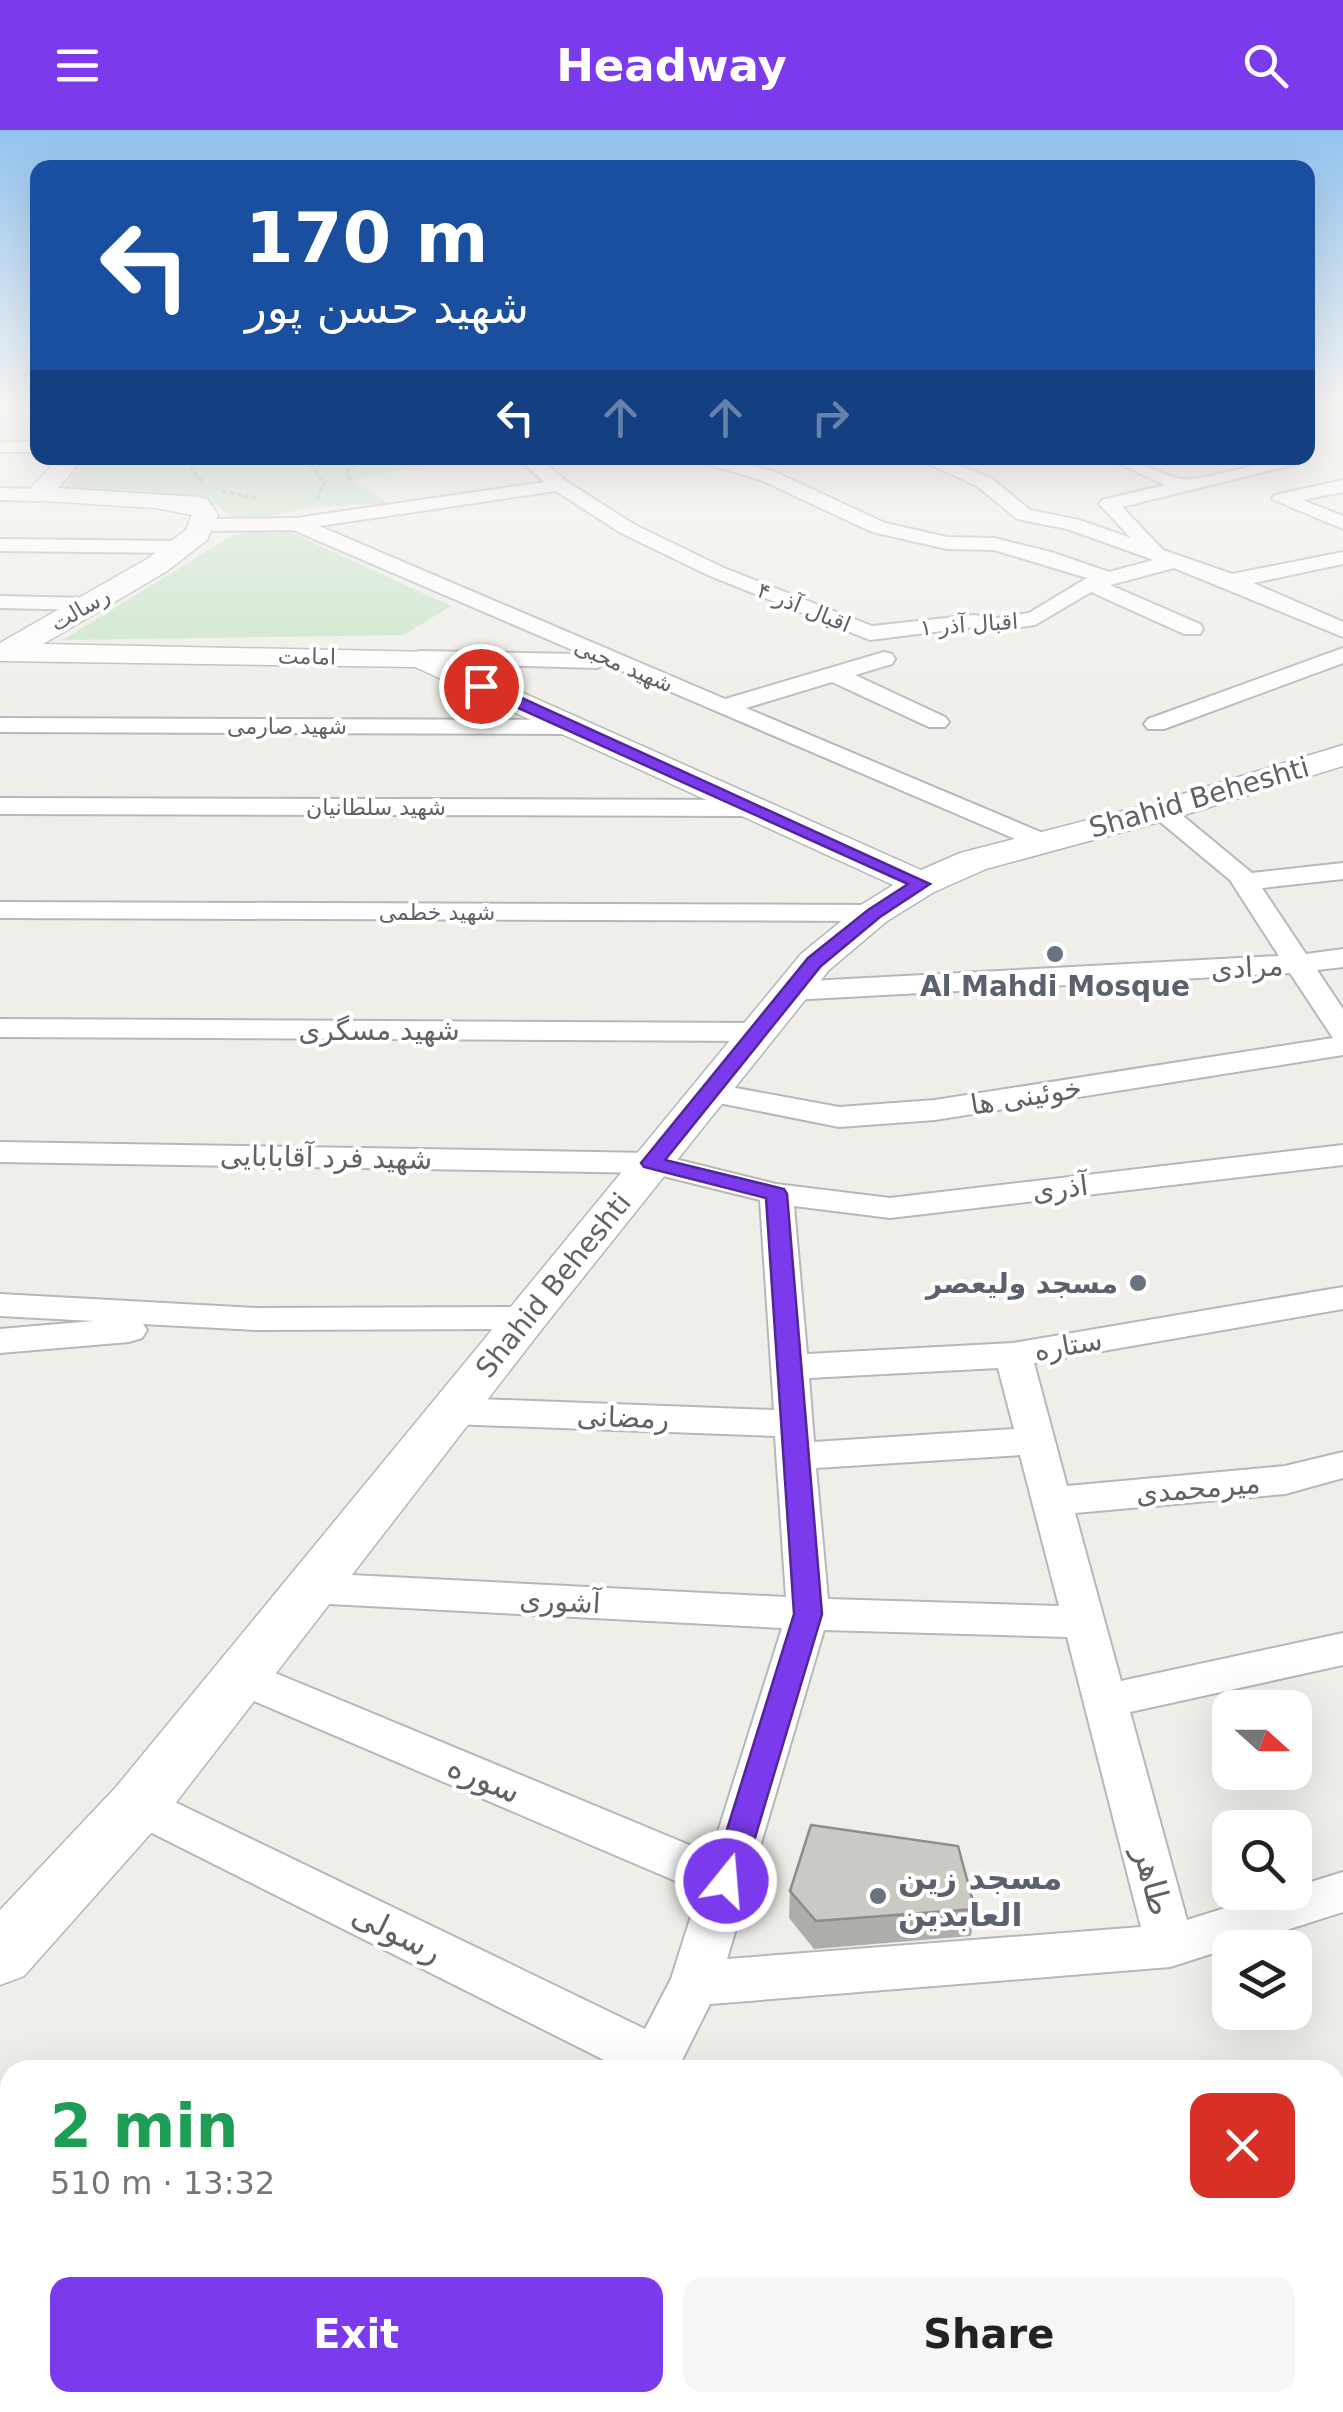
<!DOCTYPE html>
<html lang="en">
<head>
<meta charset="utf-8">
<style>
  :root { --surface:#fff; --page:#f6f6f6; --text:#222; --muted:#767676; --accent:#7c3aed }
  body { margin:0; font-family:"DejaVu Sans","Noto Naskh Arabic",sans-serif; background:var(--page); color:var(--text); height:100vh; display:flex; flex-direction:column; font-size:38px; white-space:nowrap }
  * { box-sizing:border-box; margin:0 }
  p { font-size:32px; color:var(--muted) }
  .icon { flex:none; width:55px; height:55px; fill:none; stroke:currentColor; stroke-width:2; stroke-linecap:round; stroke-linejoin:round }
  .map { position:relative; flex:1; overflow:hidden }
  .sheet { position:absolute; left:0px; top:1930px; width:1345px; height:352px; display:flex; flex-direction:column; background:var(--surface); border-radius:30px 30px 0 0; box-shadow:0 10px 40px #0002 }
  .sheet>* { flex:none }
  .hud { position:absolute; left:30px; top:30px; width:1285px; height:305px; border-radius:20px; box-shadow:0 10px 40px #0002; background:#1a4fa0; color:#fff; overflow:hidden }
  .needle { width:65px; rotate:111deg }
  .tools { position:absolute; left:1212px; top:1560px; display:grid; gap:20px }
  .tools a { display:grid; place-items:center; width:100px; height:100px; border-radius:20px; background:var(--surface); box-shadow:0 10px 40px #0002; font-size:50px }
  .pin { position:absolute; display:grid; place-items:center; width:85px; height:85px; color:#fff; margin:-42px; border:5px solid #fff; border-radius:50%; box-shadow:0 2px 10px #0007 }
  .me { position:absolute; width:110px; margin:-55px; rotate:17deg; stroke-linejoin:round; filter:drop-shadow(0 0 8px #0008) }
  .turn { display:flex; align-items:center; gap:35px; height:210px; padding:0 50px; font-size:45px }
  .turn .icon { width:130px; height:130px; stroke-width:2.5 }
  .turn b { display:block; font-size:70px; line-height:85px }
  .lanes { display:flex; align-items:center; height:95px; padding:0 50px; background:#0003; justify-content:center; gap:50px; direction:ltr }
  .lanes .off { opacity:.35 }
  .round { display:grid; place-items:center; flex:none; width:105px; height:105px; border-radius:20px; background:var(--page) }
  .headline { display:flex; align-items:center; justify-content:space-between; height:170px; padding:0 50px }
  h1 { font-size:60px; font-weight:800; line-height:75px; color:#1e9e55 }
  .button { display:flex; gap:20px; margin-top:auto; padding:20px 50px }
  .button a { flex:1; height:115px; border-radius:20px; background:var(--accent); color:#fff; font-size:40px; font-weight:800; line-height:115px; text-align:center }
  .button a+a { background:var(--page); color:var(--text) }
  header { display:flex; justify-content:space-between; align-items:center; height:130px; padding:0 50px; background:var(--accent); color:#fff; font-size:45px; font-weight:800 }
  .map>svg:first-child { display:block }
</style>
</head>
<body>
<header><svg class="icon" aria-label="menu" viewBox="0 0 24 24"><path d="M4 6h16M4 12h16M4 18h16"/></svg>Headway<svg class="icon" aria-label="search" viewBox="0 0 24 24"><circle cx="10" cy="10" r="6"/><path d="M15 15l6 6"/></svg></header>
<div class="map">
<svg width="1343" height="2282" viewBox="0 0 1343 2282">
  <rect width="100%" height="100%" fill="#f0eee8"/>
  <g fill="#c8e4c8">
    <path d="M89,328H460L351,350L389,373L309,378L236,392L217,375L63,359Z"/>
    <path d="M283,399L451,476L404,505L63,510L233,405Z"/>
  </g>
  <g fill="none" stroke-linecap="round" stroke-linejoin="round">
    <g stroke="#b5b8bb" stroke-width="4">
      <g id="street">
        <rect x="0" y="312" width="38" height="10"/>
        <path d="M525,328H539L566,351L635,395L724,438L872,496L974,485L996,488L1029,483L1087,448L994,420L947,419L872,402L761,350L701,332L698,328H725L775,342L885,393L947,407L994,408L1051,422L1109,442L1154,430L1067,399L1017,389L977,356L916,328H940L991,348L1030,380L1079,390L1131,408L1099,374L1102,370L1165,355L1107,328C1142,328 1155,345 1183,349C1205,352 1267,328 1301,328L1299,333L1122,377L1163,420L1232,444L1343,422V434L1253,453L1343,492V507L1174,438L1110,455L1200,494L1203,499L1200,504H1184L1091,462L1035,495L996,500L974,497L870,510L710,446L621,403L556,361L319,396L725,569L884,522L892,524L895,529L892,534L855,545L945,587L949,592L945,597H929L832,552L746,578L1050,706L1054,712L1050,718L1041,720L606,534L597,538L412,533L409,528L412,523L420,521L582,524L293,400L201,401L191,395L201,389L296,388L544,352L526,335Z"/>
        <path d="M1343,350V362L1302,370L1343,386V399L1272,369L1275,365Z"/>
        <path d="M0,358L38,359L47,365L38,371L0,370Z"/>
        <path d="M0,409L180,411L190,417L180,423L0,421Z"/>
        <path d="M0,466L89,468L100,474L89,480L0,478Z"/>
        <path d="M1343,518V533L1164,599H1148L1144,594L1148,589Z"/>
        <path d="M0,588L573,590L585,597L573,604L0,602Z"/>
        <path d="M0,668L752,670L765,678L752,686L0,684Z"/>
        <path d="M1162,673L1171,676L1252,743L1343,733V749L1262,758L1306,824L1343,819V837L1317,840L1343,879V925L935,990L839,997L709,971L698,969L693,962L698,955L709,953L839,977L935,970L1333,908L1290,843L791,870L781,867L776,861L781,855L791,852L1279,826L1230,750L1153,686L1149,681Z"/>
        <path d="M0,772L874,775L888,783L874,791L0,788Z"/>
        <path d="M0,889L758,893L769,896L773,902L769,908L758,911L0,907Z"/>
        <path d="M0,1012L651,1023L776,1054L890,1068L1343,1015V1035L890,1088L794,1076L807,1224L1013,1213L1343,1157V1179L1034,1233L1067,1356L1285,1336L1343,1322V1348L1285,1364L1075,1383L1121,1551L1343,1503V1535L1130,1582L1187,1790L1276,1762H1295V1757L1343,1742V1782L1170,1837L710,1874L677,1940H624L122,1688L115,1675L122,1662L138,1656L154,1662L645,1899L671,1849L699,1761L226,1559L219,1547L226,1535L241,1530L256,1535L711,1724L782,1498L311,1473L296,1469L290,1458L296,1447L311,1443L786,1467L775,1306L452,1294L439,1290L433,1281L439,1272L452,1268L774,1280L760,1070L651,1043L0,1032ZM998,1238L1014,1299L814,1312L809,1248ZM1020,1325L1059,1476L828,1469L816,1338ZM824,1500L1067,1507L1141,1797L727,1829Z"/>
        <path d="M0,1164L257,1178L525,1177L538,1180L543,1188L538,1196L525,1199L257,1200L143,1194L147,1200L142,1208L129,1212L0,1223V1199L94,1191L0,1186Z"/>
        <path d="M1343,2022V2072L1335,2074V2024Z"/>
        <path d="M0,2067L10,2068V2120L0,2119Z"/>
        <path d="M441,2272H499L495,2282H437Z"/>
        <path d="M743,2272H801L803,2282H745Z"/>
      </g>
    </g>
    <g stroke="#b4b7bb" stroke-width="3">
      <path id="secondary" d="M59,328H84L58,358L198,367L207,369L218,385L207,410L167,441L43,514L431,522L921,740L960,723L1150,674L1343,615V636L1174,688L986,739L934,762L887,791L829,840L542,1199L160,1693L24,1846L0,1855V1780L116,1657L801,824L861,775L893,755L415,537L0,531V513L147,429L186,400L192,385L156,378L29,370L25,365L29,360Z"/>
    </g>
    <g stroke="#a1c4ab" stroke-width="4" stroke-dasharray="5 2.5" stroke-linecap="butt">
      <path d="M145,328H189"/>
      <path d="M190,328L191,338L202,352"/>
      <path d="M305,328L325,352L317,369"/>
      <path d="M350,350L348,341L363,328"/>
      <path d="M222,361L259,369"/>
    </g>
    <use href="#street" fill="#fff" fill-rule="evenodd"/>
    <use href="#secondary" fill="#fff" fill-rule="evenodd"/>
  </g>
  <path fill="#afada9" d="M790,1761L975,1779L971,1806L814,1819L789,1788Z"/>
  <path fill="#cbc9c4" stroke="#8e8d89" stroke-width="2.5" d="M811,1695L958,1716L975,1779L816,1791L790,1761Z"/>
  <linearGradient id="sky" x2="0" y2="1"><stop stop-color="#92c3ee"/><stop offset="0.46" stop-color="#f8f7f5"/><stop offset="1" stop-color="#f8f7f5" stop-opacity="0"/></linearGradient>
  <rect width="1343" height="598" fill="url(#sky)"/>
  <path fill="#7c3aed" stroke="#51269a" stroke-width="2.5" d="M476,552H487L930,754L880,787L821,836L665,1030L784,1059L787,1064L822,1484L742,1751L737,1760L726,1764L715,1760L711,1751L794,1484L766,1068L644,1037L641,1033L808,828L868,780L908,754L476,559Z"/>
  <g fill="#6b7280" stroke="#fff" stroke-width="4">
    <circle cx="1055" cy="824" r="10"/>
    <circle cx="1138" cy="1153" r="10"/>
    <circle cx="878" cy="1766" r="10"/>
  </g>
  <g text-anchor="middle" stroke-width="8" stroke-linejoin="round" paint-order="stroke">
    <g font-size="22" fill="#5f6366" stroke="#fff">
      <text transform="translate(804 477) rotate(22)" y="8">اقبال آذر ۴</text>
      <text transform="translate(80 479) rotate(-30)" y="8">رسالت</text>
      <text transform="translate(969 494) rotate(-4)" y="8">اقبال آذر ۱</text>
      <text transform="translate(307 526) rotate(1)" y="8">امامت</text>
      <text transform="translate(624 535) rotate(23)" y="8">شهید محبی</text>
      <text x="287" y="604">شهید صارمی</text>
      <text x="376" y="685">شهید سلطانیان</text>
      <text x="437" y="790">شهید خطمی</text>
    </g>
    <g font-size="28" fill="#5f6366" stroke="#fff">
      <text transform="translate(1199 667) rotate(-16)" y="10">Shahid Beheshti</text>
      <text transform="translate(1247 837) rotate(-3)" y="10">مرادی</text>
      <text x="379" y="910">شهید مسگری</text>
      <text transform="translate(1026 966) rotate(-9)" y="10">خوئینی ها</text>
      <text transform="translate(326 1027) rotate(1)" y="10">شهید فرد آقابابایی</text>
      <text transform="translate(1060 1058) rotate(-7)" y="10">آذری</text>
      <text transform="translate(553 1155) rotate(-51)" y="10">Shahid Beheshti</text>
      <text transform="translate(1068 1215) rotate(-10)" y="10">ستاره</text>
      <text transform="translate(623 1287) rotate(2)" y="10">رمضانی</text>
      <text transform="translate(1198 1358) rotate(-5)" y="10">میرمحمدی</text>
      <text transform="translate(560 1471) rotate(3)" y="10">آشوری</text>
    </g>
    <g font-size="28" font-weight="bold" fill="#5b616d" stroke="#fff">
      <text x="1055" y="866">Al Mahdi Mosque</text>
      <text x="1118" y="1163" text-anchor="end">مسجد ولیعصر</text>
    </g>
    <g font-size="32" fill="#5f6366" stroke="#fff">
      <text transform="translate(484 1649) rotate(23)" y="11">سوره</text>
      <text transform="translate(1153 1751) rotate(75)" y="11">طاهر</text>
      <text transform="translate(397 1803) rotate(26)" y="11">رسولی</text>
    </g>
    <g font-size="32" font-weight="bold" fill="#5b616d" stroke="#fff" text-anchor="start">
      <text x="898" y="1759">مسجد زین<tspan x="898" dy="37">العابدین</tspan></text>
    </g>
  </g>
</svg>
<div class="tools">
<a><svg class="needle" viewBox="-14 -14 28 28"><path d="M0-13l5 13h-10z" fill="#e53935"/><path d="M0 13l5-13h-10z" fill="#767676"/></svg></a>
<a><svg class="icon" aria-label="search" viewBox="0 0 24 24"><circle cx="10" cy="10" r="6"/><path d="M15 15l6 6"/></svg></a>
<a><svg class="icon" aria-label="layers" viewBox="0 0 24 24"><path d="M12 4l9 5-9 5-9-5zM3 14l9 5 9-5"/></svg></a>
</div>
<div class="pin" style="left:481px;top:556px;background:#d93025"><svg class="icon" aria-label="arrive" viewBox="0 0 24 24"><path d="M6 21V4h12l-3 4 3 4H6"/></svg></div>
<svg class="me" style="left:726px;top:1751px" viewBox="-20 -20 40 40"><circle r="17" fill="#7c3aed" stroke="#fff" stroke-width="3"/><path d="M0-11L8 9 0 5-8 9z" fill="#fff"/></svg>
<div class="hud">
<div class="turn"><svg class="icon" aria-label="left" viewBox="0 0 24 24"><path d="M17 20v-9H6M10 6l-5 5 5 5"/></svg><div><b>170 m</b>شهید حسن پور</div></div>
<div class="lanes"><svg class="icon" aria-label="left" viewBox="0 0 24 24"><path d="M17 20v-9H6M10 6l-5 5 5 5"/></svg><svg class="icon off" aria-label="ahead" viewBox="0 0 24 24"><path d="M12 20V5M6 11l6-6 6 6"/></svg><svg class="icon off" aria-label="ahead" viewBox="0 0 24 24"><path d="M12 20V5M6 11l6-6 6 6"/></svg><svg class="icon off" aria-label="right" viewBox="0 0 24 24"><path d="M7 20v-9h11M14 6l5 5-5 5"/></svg></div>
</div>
<section class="sheet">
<div class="headline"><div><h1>2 min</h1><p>510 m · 13:32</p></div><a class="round" style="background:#d93025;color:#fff"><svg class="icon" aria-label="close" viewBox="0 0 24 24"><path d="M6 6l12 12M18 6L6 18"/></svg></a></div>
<div class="button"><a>Exit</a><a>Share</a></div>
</section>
</div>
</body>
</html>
